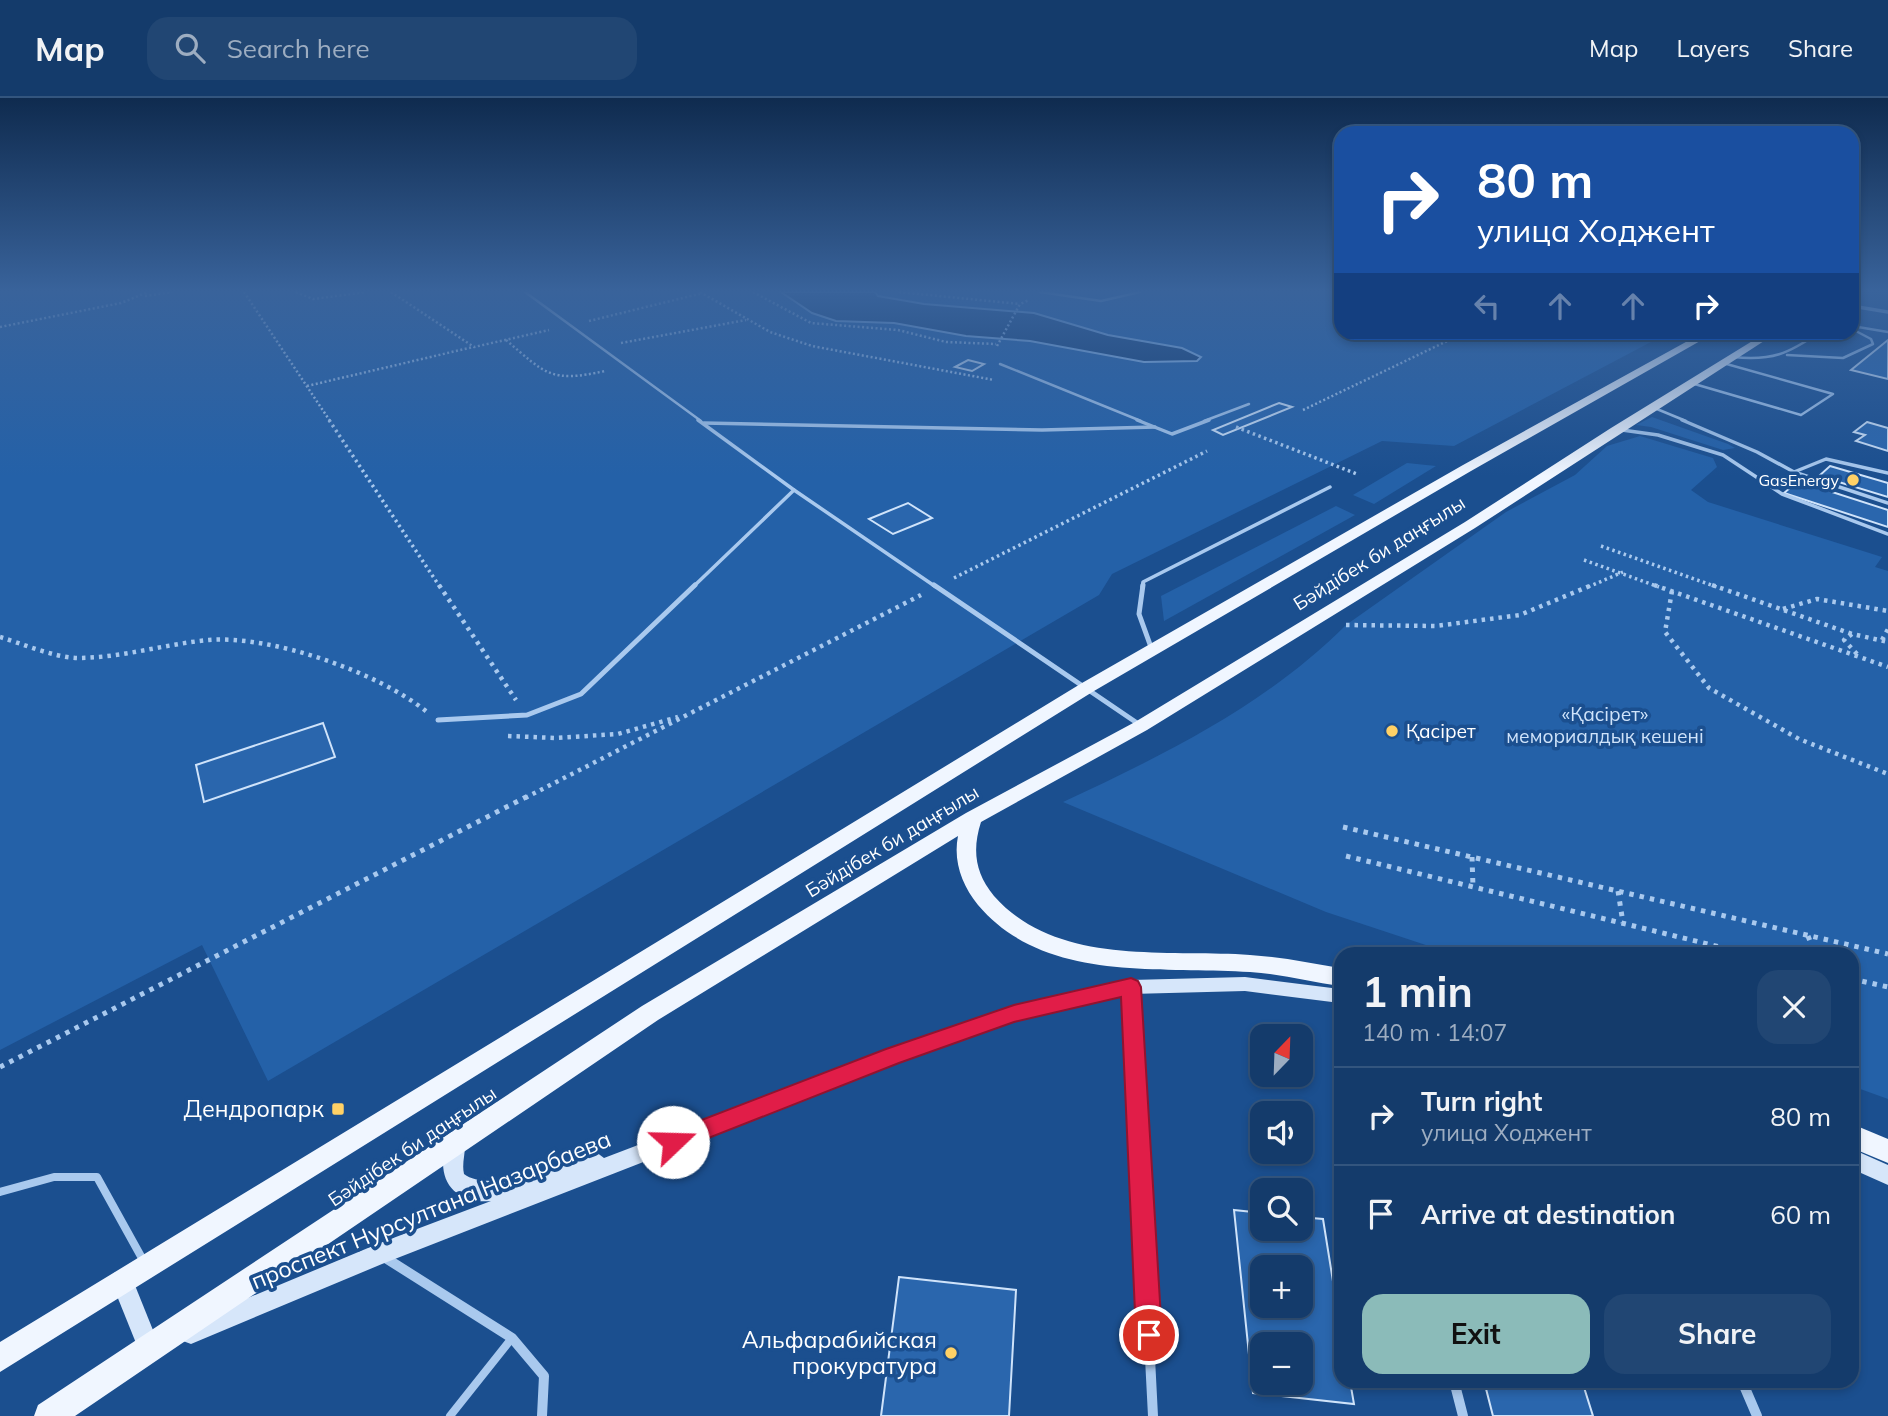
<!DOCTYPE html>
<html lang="en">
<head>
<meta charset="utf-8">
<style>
  :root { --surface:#143b6b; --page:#214673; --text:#f1f3f6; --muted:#9dadc1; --line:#33557e; --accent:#8bbbb9 }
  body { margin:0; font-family:Mulish,sans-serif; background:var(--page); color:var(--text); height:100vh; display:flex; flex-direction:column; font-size:26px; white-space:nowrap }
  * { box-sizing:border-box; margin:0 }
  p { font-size:23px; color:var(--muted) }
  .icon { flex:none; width:38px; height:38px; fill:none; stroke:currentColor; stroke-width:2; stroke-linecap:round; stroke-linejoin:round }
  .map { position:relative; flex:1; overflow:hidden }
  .panel { position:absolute; left:1334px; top:849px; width:525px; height:441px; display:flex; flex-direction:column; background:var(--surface); border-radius:21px; box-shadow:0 4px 10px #0003,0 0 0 2px var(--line) }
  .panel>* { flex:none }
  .banner { position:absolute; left:1334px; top:28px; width:525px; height:214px; border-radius:21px; box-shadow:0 4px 10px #0003,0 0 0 2px var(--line); background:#1a4fa0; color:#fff; overflow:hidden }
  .needle { width:46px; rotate:23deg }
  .controls { position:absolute; left:1250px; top:926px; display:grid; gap:14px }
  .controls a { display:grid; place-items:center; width:63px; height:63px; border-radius:14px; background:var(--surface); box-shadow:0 4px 10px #0003,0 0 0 2px var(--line); font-size:35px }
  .pin { position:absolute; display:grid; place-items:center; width:60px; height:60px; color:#fff; margin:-30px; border:4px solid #fff; border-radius:50%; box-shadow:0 2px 7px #0007 }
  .me { position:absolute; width:77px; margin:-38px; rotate:69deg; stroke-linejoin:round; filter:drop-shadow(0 0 5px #0008) }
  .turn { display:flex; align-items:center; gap:24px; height:147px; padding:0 28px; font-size:32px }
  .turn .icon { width:91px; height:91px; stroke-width:2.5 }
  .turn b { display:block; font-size:49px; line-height:60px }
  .lanes { display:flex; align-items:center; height:66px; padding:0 28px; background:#0003; justify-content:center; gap:35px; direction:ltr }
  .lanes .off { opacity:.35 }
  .round { display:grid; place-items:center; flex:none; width:74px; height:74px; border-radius:21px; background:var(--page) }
  .headline { display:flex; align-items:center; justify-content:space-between; height:119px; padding:0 28px }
  h1 { font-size:42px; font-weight:700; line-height:52px }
  .primary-button { display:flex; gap:14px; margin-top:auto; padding:14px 28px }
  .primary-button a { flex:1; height:80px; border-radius:21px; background:var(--accent); color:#111; font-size:28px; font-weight:700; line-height:80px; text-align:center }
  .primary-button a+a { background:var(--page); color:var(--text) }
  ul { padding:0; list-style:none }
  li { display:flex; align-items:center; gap:21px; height:98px; padding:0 28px; border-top:2px solid var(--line) }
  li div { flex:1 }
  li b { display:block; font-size:26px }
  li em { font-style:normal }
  header { display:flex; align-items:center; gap:42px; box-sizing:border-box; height:98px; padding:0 35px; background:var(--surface); border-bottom:2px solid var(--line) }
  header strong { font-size:33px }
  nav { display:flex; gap:38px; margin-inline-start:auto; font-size:24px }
  .search { width:490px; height:63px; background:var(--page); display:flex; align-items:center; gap:18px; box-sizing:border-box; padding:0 24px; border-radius:21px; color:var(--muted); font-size:26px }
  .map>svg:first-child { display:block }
</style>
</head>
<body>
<header>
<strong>Map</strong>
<div class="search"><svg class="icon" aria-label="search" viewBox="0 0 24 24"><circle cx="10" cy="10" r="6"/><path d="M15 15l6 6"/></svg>Search here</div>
<nav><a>Map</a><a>Layers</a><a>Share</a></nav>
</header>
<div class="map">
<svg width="1888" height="1318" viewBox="0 0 1888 1318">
  <rect width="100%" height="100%" fill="#1b4f8f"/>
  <g fill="#2461a8">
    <path d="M0,194H1340V234L1668,235L1454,348L1382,343L1112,476L1099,497L268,983L202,847L0,952Z"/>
    <path d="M1652,319L1728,346L1735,350L1723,352L1651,329L1636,327Z"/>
    <path d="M1640,338L1713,360L1717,369L1691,392L1708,404L1882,459L1875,469L1888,473V1001L1852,988V856H1453L1326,814L1063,704C1164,657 1266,607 1346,527L1506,414L1575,377L1607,348Z"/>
    <path d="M1407,365L1436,368L1374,406L1353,397Z"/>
    <path d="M1336,408L1355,417L1164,523L1161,498Z"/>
  </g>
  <path fill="#123a6d" stroke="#9cc4f0" stroke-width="2" d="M781,194H875L878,198L924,206L1034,215L1108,237L1182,250L1201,259L1197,263L1144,264L1030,243L966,238L894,225L836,223L812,215Z"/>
  <g fill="#2a66ad" stroke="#cfe3fa" stroke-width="2" fill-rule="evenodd">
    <path d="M1888,242V281L1851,272Z"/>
    <path d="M968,262L984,266L972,273L955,269Z"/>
    <path d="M1279,305L1292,309L1223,337L1213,332Z"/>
    <path d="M1867,324L1888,330V353L1856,343L1865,337L1854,334Z"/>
    <path d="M1830,368L1888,385V399L1819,378Z"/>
    <path d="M1798,383L1888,412V429L1784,395Z"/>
    <path d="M908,405L932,420L893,436L869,421Z"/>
    <path d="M323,625L335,659L204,704L196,667Z"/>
    <path d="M1234,1112L1262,1115V1130H1300V1119L1323,1121L1340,1227V1283H1350L1354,1306L1253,1295ZM1262,1169H1300V1208H1262ZM1262,1246H1300V1284H1262Z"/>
    <path d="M899,1179L1016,1192L1009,1318H881Z"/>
    <path d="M1484,1283H1582L1593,1318H1493Z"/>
  </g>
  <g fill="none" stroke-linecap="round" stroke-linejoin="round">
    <g stroke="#a9c9ee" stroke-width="2.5" stroke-dasharray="2 2.5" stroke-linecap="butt">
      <path d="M244,194L330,323"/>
      <path d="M296,194L313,201L366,194"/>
      <path d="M391,194L474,249L549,232"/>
      <path d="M700,194L770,234L812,248L994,282"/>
      <path d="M753,194L811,225L898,232L946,244L996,246"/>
      <path d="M899,194L1020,206"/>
      <path d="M145,198L172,194"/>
      <path d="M589,223L703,195"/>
      <path d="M0,229L121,205L148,194"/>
      <path d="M506,242C546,276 550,285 605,273"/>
      <path d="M621,245L746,222"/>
      <path d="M997,248L1020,206L1029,202"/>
      <path d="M307,288L473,249"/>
      <path d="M1303,312L1466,234"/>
    </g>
    <g stroke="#a9c9ee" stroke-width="3.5" stroke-dasharray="2.5 3.5" stroke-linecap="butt">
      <path d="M329,322L440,489"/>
      <path d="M1236,329L1357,376"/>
      <path d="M1601,448L1717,489"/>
      <path d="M1584,462L1659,489"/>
      <path d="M954,480L1207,353"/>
      <path d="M1588,489L1623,474"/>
    </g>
    <g stroke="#a9c9ee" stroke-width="4.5" stroke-dasharray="3.5 5" stroke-linecap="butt">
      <path d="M439,487L516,602"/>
      <path d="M1654,487L1888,569"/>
      <path d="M1712,487L1852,536"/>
      <path d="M1672,493L1665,534L1709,590L1799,641L1888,676"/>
      <path d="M1783,511L1817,501L1888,513"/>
      <path d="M1346,527L1436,528L1520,517L1592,487"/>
      <path d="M0,539C23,546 53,559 77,560C121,560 165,546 209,542C271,537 378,574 427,614"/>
      <path d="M1882,542L1888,531"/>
      <path d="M1857,556L1844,542L1852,536L1888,544"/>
      <path d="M508,638L555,640L618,636L678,619"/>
      <path d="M525,700L921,497"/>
    </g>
    <g stroke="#a9c9ee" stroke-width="5" stroke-dasharray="4.5 6" stroke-linecap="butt">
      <path d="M1343,729L1888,856"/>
      <path d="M1346,758L1749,856"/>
      <path d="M1472,759L1473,789"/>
      <path d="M1618,793L1623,825"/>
      <path d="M1808,838L1815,856"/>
      <path d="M1852,881L1888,889"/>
      <path d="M0,969L528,698"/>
    </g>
    <g stroke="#a9c9ee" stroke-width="2.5">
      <path d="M525,194L701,323"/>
      <path d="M1040,194L1101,203L1140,194"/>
      <path d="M1852,228L1888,234"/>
      <path d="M1787,257L1843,260L1873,246L1871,241L1852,231"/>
      <path d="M1733,259C1772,263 1788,256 1820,234"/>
      <path d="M1000,266L1141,323"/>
      <path d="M1691,285L1801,317L1833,296L1723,265"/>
      <path d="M1652,309L1686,323"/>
      <path d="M1204,323L1249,306"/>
    </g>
    <g stroke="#a9c9ee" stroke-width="3.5">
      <path d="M698,322L794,392L936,489"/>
      <path d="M1137,322L1172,336L1209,322"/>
      <path d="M1682,322L1757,354L1794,374L1888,405"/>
      <path d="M704,325L1042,332L1155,329"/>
      <path d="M1622,332L1658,337L1723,357L1782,396L1888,436"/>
      <path d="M1794,374L1826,361L1888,375"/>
      <path d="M693,489L794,392"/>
      <path d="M1142,489L1143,484L1330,389"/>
    </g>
    <g stroke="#a9c9ee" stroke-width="5">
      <path d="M934,487L1140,627"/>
      <path d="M1143,487L1139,516L1152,552"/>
      <path d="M438,622L527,617L581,596L695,487"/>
    </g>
    <g stroke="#a9c9ee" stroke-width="8">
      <path d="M0,1094L54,1079H97L143,1162"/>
      <path d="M450,1318L512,1240"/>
    </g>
    <path stroke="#a9c9ee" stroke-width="3.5" d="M1852,208L1888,214"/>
    <path stroke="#a9c9ee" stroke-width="8" d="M1131,889L1135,971"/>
    <g stroke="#a9c9ee" stroke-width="10">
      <path d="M1135,970L1153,1318"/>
      <path d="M384,1159L512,1240L544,1278L542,1318"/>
      <path d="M1454,1283L1463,1318"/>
      <path d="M1742,1283L1757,1318"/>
    </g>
    <g fill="#d6e6fa" fill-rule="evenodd">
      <path d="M1245,879L1340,891V905L1245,893L1131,896L1014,923L900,964L382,1166L191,1246L183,1243L180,1235L183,1227L380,1145L491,1103C450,1106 433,1076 449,1039L456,1037L463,1039C468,1051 461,1063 464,1076C492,1097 565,1064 596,1054L604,1060L887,952L1014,907L1131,882Z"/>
      <path d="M1852,1051L1888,1067V1087L1852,1071Z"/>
      <path d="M122,1172L130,1175L161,1252L158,1260L150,1263L142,1260L111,1183L114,1175Z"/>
    </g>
    <g fill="#f0f6ff" fill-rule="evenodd">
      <path d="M1704,234H1716L1471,373L1094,593L0,1274V1244L1082,585L1463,367Z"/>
      <path d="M1767,234H1778L1475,430L1147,632L981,724C972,752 975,775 994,798C1057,869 1165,851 1250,857C1281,859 1310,865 1340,870V888C1310,884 1281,876 1250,874C1159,868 1044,885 978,807C962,787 953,763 958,738L658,922L75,1318H34L38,1307L642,908L966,715L1135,624L1465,424L1611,330Z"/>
      <path d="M1852,1026L1888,1041V1065L1852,1050Z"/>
    </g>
  </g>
  <linearGradient id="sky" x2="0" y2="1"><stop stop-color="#0f2b4f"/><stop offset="0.51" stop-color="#39639b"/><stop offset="1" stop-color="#39639b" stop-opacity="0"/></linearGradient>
  <rect width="1888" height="378" fill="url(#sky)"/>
  <path fill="#e11d48" stroke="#92132f" stroke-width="2" d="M1131,880L1138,883L1141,889L1162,1237L1158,1247L1149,1250L1140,1247L1136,1237L1121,899L1014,924L899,965L673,1054L665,1051L661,1044L665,1036L673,1033L886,951L1014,907Z"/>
  <g fill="#ffd166" stroke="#1b4f8f" stroke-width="2.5">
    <circle cx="1853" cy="382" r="7"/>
    <circle cx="1392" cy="633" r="7"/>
    <rect x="331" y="1004" width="14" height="14" rx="3.5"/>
    <circle cx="951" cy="1255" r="7"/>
  </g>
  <g text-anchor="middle" stroke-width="7" stroke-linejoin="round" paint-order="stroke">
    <g font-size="16" fill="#fff" stroke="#1b4f8f" text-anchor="end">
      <text x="1839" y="388">GasEnergy</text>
    </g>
    <g font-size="19" fill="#fff" stroke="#1b4f8f">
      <text transform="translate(1379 455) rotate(-32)" y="7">Бәйдібек би даңғылы</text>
      <text transform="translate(892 743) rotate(-31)" y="7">Бәйдібек би даңғылы</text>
      <text transform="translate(412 1048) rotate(-34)" y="7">Бәйдібек би даңғылы</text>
    </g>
    <g font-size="19" fill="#cfe3fa" stroke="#1b4f8f">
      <text x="1605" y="623">«Қасірет»<tspan x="1605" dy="22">мемориалдық кешені</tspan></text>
    </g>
    <g font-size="19" fill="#fff" stroke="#1b4f8f" text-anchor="start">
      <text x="1406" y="640">Қасірет</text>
    </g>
    <g font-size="23" fill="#fff" stroke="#1b4f8f" text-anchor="end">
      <text x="324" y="1019">Дендропарк</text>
      <text x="937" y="1250">Альфарабийская<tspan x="937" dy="26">прокуратура</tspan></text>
    </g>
    <g font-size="23" fill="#fff" stroke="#1b4f8f">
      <text transform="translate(431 1112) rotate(-22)" y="8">проспект Нурсултана Назарбаева</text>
    </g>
  </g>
</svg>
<div class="controls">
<a><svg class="needle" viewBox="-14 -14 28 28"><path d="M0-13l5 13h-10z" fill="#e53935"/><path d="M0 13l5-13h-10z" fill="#9dadc1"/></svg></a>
<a><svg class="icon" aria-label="sound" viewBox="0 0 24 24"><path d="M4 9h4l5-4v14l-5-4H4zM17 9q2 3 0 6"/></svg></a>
<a><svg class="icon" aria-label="search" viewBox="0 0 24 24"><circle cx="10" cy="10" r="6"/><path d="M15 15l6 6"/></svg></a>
<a>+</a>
<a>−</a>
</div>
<div class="pin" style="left:1149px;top:1237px;background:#d93025"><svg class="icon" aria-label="arrive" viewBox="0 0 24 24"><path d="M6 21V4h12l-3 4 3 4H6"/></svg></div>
<svg class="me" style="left:673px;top:1044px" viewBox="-20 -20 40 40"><circle r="19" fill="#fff"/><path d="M0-13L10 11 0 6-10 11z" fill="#e11d48"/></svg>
<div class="banner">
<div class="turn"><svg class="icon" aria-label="right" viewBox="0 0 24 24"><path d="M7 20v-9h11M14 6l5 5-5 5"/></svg><div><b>80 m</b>улица Ходжент</div></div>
<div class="lanes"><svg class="icon off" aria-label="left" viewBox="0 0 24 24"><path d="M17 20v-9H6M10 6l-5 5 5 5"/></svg><svg class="icon off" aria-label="ahead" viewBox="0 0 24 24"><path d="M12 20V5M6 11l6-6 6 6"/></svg><svg class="icon off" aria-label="ahead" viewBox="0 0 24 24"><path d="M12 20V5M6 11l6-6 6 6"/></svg><svg class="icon" aria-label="right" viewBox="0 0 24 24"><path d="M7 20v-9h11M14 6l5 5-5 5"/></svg></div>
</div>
<section class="panel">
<div class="headline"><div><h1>1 min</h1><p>140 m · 14:07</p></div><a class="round"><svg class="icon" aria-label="close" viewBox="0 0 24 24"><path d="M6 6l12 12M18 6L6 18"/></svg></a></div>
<ul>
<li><svg class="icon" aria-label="right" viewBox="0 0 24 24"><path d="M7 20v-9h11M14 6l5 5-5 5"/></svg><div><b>Turn right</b><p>улица Ходжент</p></div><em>80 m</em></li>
<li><svg class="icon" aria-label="arrive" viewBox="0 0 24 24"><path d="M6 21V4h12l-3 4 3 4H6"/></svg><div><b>Arrive at destination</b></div><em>60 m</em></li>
</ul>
<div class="primary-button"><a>Exit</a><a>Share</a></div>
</section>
</div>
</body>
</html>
